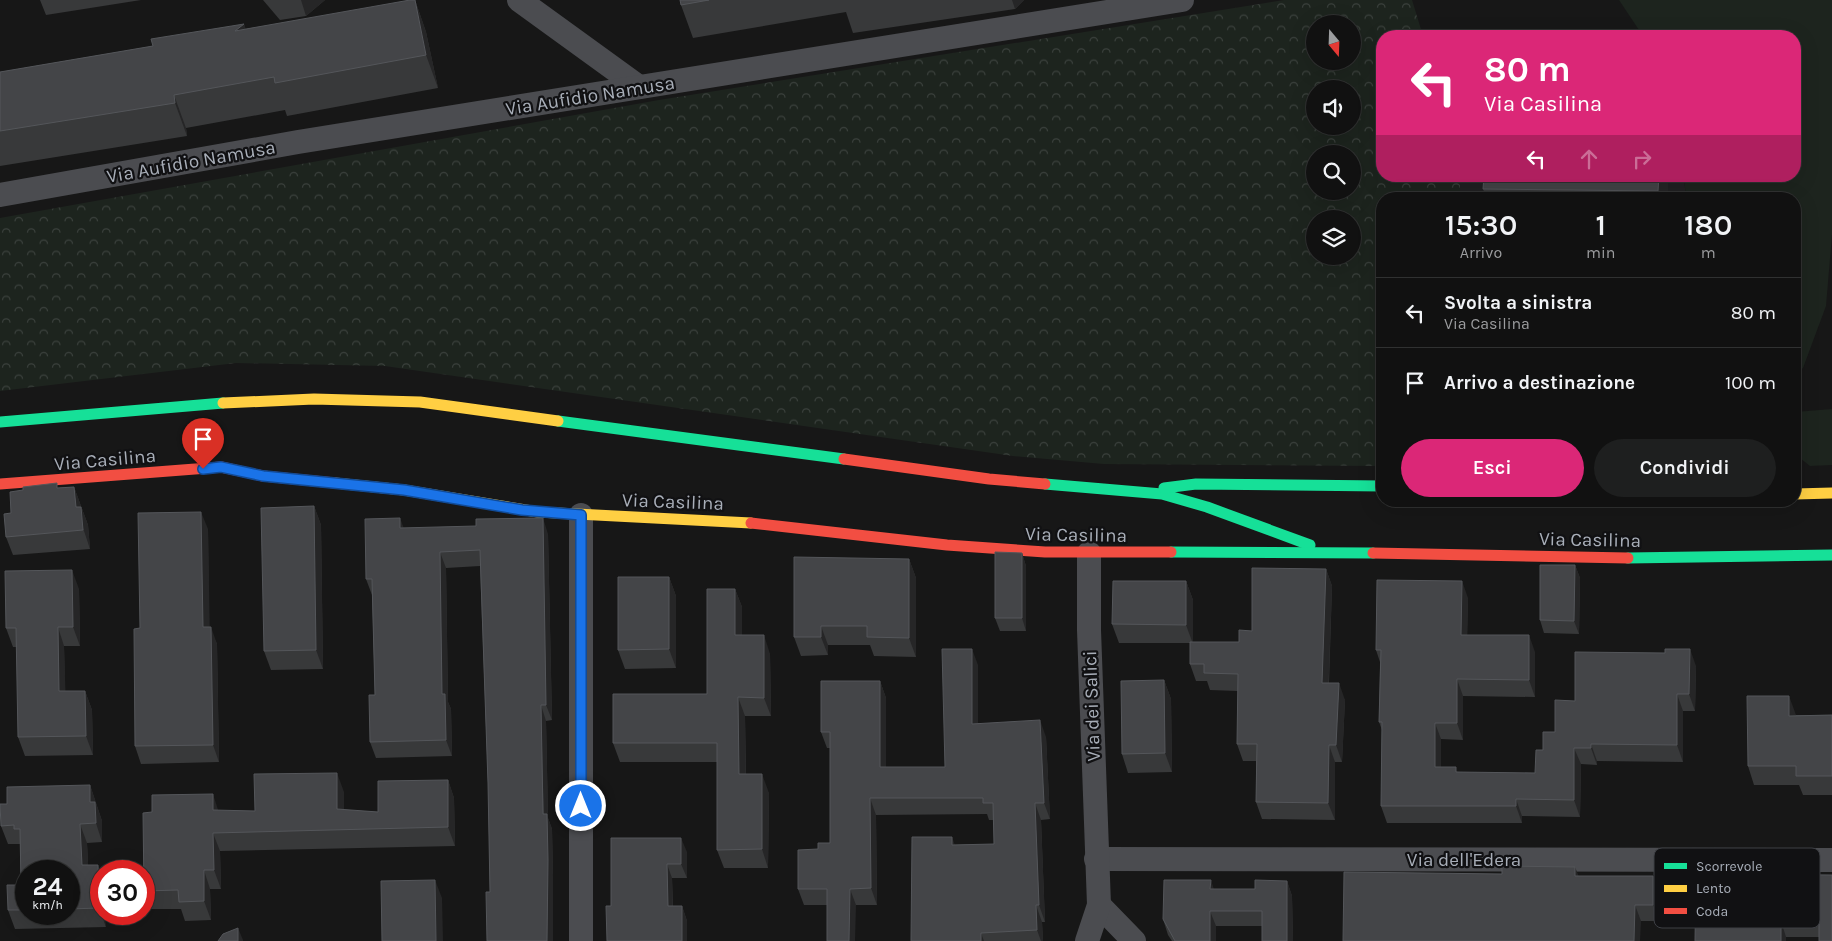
<!DOCTYPE html>
<html lang="it">
<head>
<meta charset="utf-8">
<style>
  :root { --surface:#111; --page:#1e1f1f; --text:#f1f3f6; --muted:#9c9d9f; --line:#303131; --accent:#db2777 }
  body { margin:0; font-family:Karla,sans-serif; background:var(--page); color:var(--text); height:100vh; display:flex; flex-direction:column; font-size:19px; white-space:nowrap }
  * { box-sizing:border-box; margin:0 }
  p { font-size:16px; color:var(--muted) }
  .icon { flex:none; width:28px; height:28px; fill:none; stroke:currentColor; stroke-width:2; stroke-linecap:round; stroke-linejoin:round }
  .map { position:relative; flex:1; overflow:hidden }
  .panel { position:absolute; left:1376px; top:192px; width:425px; height:315px; display:flex; flex-direction:column; background:var(--surface); border-radius:20px; box-shadow:0 5px 20px #0002,0 0 0 1px var(--line) }
  .panel>* { flex:none }
  .hud { position:absolute; left:1376px; top:30px; width:425px; height:152px; border-radius:20px; box-shadow:0 5px 20px #0002,0 0 0 1px var(--line); background:#db2777; color:#fff; overflow:hidden }
  .needle { width:32px; rotate:161deg }
  .buttons { position:absolute; left:1306px; top:15px; display:grid; gap:10px }
  .buttons a { display:grid; place-items:center; width:55px; height:55px; border-radius:50%; background:var(--surface); box-shadow:0 5px 20px #0002,0 0 0 1px var(--line); font-size:25px }
  .speed { position:absolute; left:15px; top:860px; display:flex; gap:10px; font-size:25px; font-weight:700; text-align:center }
  .speed>* { display:grid; place-content:center; width:65px; height:65px; border-radius:50%; background:var(--surface); box-shadow:0 5px 20px #0002,0 0 0 1px var(--line); line-height:1 }
  .speed small { font-size:12px; font-weight:400 }
  .speed .limit { border:8px solid #d22; background:#fff; color:#111 }
  .pin { position:absolute; display:grid; place-items:center; width:42px; height:42px; color:#fff; margin:-51px -21px; border-radius:50% 50% 50% 0; rotate:-45deg; box-shadow:0 0 5px #0007 }
  .pin .icon { rotate:45deg }
  .me { position:absolute; width:55px; margin:-28px; rotate:0deg; stroke-linejoin:round; filter:drop-shadow(0 0 4px #0008) }
  .turn { display:flex; align-items:center; gap:18px; height:105px; padding:0 25px; font-size:22px }
  .turn .icon { width:65px; height:65px; stroke-width:2.5 }
  .turn b { display:block; font-size:35px; line-height:42px }
  .lanes { display:flex; align-items:center; height:48px; padding:0 25px; background:#0003; justify-content:center; gap:25px; direction:ltr }
  .lanes .off { opacity:.35 }
  .eta { display:flex; justify-content:space-evenly; align-items:center; height:85px; text-align:center }
  .eta b { font-size:30px; font-weight:600; line-height:35px }
  .cta { display:flex; gap:10px; margin-top:auto; padding:10px 25px }
  .cta a { flex:1; height:58px; border-radius:30px; background:var(--accent); color:#fff; font-size:20px; font-weight:600; line-height:58px; text-align:center }
  .cta a+a { background:var(--page); color:var(--text) }
  ul { padding:0; list-style:none }
  li { display:flex; align-items:center; gap:15px; height:70px; padding:0 25px; border-top:1px solid var(--line) }
  li div { flex:1 }
  li b { display:block; font-size:19px }
  li em { font-style:normal }
  .map>svg:first-child { display:block }
</style>
</head>
<body>
<div class="map">
<svg width="1832" height="941" viewBox="0 0 1832 941">
  <defs>
    <pattern id="park-crowns" width="20" height="18" patternUnits="userSpaceOnUse" patternTransform="scale(1.25)"><rect width="20" height="18" fill="#1d241e"/><path d="M2 6a3 3 0 1 1 6 0M12 15a3 3 0 1 1 6 0" fill="none" stroke="#3b413d"/></pattern>
  </defs>
  <rect width="100%" height="100%" fill="#171717"/>
  <path fill="#212123" d="M1460,176H1684L1686,199H1460Z"/>
  <g fill="#1d241e">
    <path d="M1619,0H1832V235L1826,306L1803,368L1795,375V199H1686L1684,176H1795V36H1643Z"/>
    <path d="M1832,409V465L1810,466L1795,454V412Z"/>
  </g>
  <path fill="url(#park-crowns)" fill-rule="evenodd" d="M1284,0H1412L1423,36H1382V176H1460V199H1382V466L1104,464L1013,456L385,366L236,363L0,391V218L659,100ZM1315,24H1352V61H1315ZM1315,89H1352V126H1315ZM1315,154H1352V191H1315ZM1315,219H1352V256H1315Z"/>
  <g fill="none" stroke-linecap="round" stroke-linejoin="round">
    <g stroke="#4b4c50" stroke-width="24">
      <path d="M519,0L639,87"/>
      <path d="M0,195L298,142L1182,0"/>
      <path d="M1096,859L1832,860"/>
      <path d="M1099,905L1134,941"/>
      <path d="M581,941V515"/>
      <path d="M1087,941L1099,905L1089,630V553"/>
    </g>
    <g stroke="#16e098" stroke-width="11">
      <path d="M558,421L844,459"/>
      <path d="M0,422L223,403"/>
      <path d="M1045,484L1162,494L1207,507L1310,545"/>
      <path d="M1164,488L1196,484L1382,486"/>
      <path d="M1171,552L1373,553"/>
      <path d="M1628,558L1832,555"/>
    </g>
    <g stroke="#ffcf43" stroke-width="11">
      <path d="M223,403L314,399L420,402L558,421"/>
      <path d="M335,483L404,490L538,512L751,523"/>
      <path d="M1795,494L1832,493"/>
    </g>
    <g stroke="#f24e42" stroke-width="11">
      <path d="M844,459L989,479L1045,484"/>
      <path d="M0,484L221,467L263,476L335,483"/>
      <path d="M751,523L947,545L1045,552H1171"/>
      <path d="M1373,553L1628,558"/>
    </g>
  </g>
  <g fill="#38393a" fill-rule="evenodd">
    <path d="M40,0H141L46,15Z"/>
    <path d="M263,0H325L306,16L280,20Z"/>
    <path d="M415,0L426,32L438,88L287,116L285,110L186,128L187,136L0,166V72L153,46L244,24L245,29Z"/>
    <path d="M680,0H1024L1015,9L853,33L846,12L693,38L681,5Z"/>
    <path d="M1484,176H1668V199H1487L1483,189Z"/>
    <path d="M74,487L88,525L90,549L13,555L6,537L11,513L59,488Z"/>
    <path d="M314,506L321,525L323,669L271,670L264,651Z"/>
    <path d="M403,528L548,534L552,720L546,721L548,818L552,829L553,876V941H487L490,892L488,783L480,566L446,568L448,702L451,709L452,756L376,758L370,742L375,695L372,595L366,579Z"/>
    <path d="M208,529L209,627L217,644L219,762L141,764L135,746L140,628Z"/>
    <path d="M1022,553L1026,566V631H1000L995,618Z"/>
    <path d="M909,559L916,578V657L874,656L870,645H828V655L801,656L794,637Z"/>
    <path d="M1575,565L1580,578L1579,634L1544,633L1540,620Z"/>
    <path d="M1326,569L1332,586L1329,683L1345,700L1342,762H1335V820L1262,819L1256,802V761H1243L1237,744L1238,691L1210,690L1207,681H1196L1190,664V643H1119L1112,624L1186,581L1193,600V642H1239Z"/>
    <path d="M669,577L676,596V668L625,669L618,650Z"/>
    <path d="M79,589L80,646H64L65,691H85L92,710L93,755L25,756L18,737L17,647H13L6,628Z"/>
    <path d="M735,589L742,607V635L770,654L771,716H745L746,774L769,793L768,868H724L717,850V762H620L613,743L707,694Z"/>
    <path d="M1468,598L1467,635L1535,652V697L1463,696V740L1441,739V767L1458,772L1535,773L1543,750L1555,732L1575,701L1696,666L1695,711H1683V762L1597,761V765L1581,764L1580,817L1522,816V823H1387L1381,806L1382,730L1379,722L1380,662L1376,650Z"/>
    <path d="M978,665V723L1046,737L1050,819L1041,820L1045,922H1042L1043,941H911L955,845L994,844V820H989L987,814L876,815L877,905H804L798,889L818,849L830,843V748H827L821,732L880,681L886,698V767H945Z"/>
    <path d="M1164,680L1171,699L1172,772L1128,773L1122,754Z"/>
    <path d="M1796,715H1832V795H1803L1799,785H1754L1748,766Z"/>
    <path d="M448,780L454,798L455,846L220,851L221,889H210L211,920L185,921L181,909H151L144,891L219,811H255L344,792V810L378,812Z"/>
    <path d="M90,785L102,821V842L87,843L88,865L106,927L15,929L8,910L21,885L20,844H8L1,826L7,804ZM26,871H69V914H26Z"/>
    <path d="M611,838L687,852V878H672L673,906H682L687,921L611,906Z"/>
    <path d="M1575,867L1578,876H1653L1659,892V921H1641L1502,874Z"/>
    <path d="M1832,875L1819,937H1786L1695,941Z"/>
    <path d="M1287,881L1292,896L1293,941H1262V926H1216V941H1172L1168,935L1163,919L1214,889H1255Z"/>
  </g>
  <g fill="#262627">
    <path d="M301,0H325L306,16Z"/>
    <path d="M415,0L426,32L438,88L426,55Z"/>
    <path d="M1012,0H1024L1015,9Z"/>
    <path d="M244,24L256,57L235,31Z"/>
    <path d="M174,95L186,128L187,136L175,103Z"/>
    <path d="M1659,176H1668V199H1661L1658,191Z"/>
    <path d="M74,487L88,525L90,549L76,507Z"/>
    <path d="M314,506L321,525L323,669L316,650Z"/>
    <path d="M201,512L208,529L210,644L203,627Z"/>
    <path d="M400,518L406,534L400,528Z"/>
    <path d="M543,518L548,534L552,720L546,705Z"/>
    <path d="M440,552L446,568L448,702L451,709L452,756L446,740L442,694Z"/>
    <path d="M1022,553L1026,566V631L1022,618Z"/>
    <path d="M909,559L916,578V657L909,638Z"/>
    <path d="M1575,565L1580,578L1579,634L1574,621Z"/>
    <path d="M1326,569L1332,586L1328,700L1322,683Z"/>
    <path d="M72,570L79,589L80,646L73,627Z"/>
    <path d="M669,577L676,596V668L669,649Z"/>
    <path d="M1186,581L1193,600V644L1186,625Z"/>
    <path d="M1462,581L1468,598L1467,652L1461,635Z"/>
    <path d="M735,589L742,607V654L735,635Z"/>
    <path d="M821,626L828,645V655L821,637Z"/>
    <path d="M58,627L64,646L66,710L59,691Z"/>
    <path d="M211,627L217,644L219,762L213,745Z"/>
    <path d="M764,635L770,654L771,716L764,698Z"/>
    <path d="M1529,635L1535,652V697L1529,680Z"/>
    <path d="M972,649L978,665V740L972,724Z"/>
    <path d="M1690,649L1696,666L1695,711L1689,694Z"/>
    <path d="M1457,679L1463,696V740L1457,723Z"/>
    <path d="M1164,680L1171,699L1172,772L1165,753Z"/>
    <path d="M880,681L886,698V783L880,767Z"/>
    <path d="M1339,683L1345,700L1342,762L1336,745Z"/>
    <path d="M85,691L92,710L93,755L86,736Z"/>
    <path d="M1677,694L1683,711V762L1677,745Z"/>
    <path d="M1789,696L1796,715V734L1789,716Z"/>
    <path d="M738,697L745,716L746,793L739,774Z"/>
    <path d="M541,705L546,721L548,818L552,829L553,876V941H547Z"/>
    <path d="M1040,720L1046,737L1050,819L1044,803Z"/>
    <path d="M1435,723L1441,739V784L1435,767Z"/>
    <path d="M1591,744L1597,761V765L1591,748Z"/>
    <path d="M1329,745L1335,762V820L1328,803Z"/>
    <path d="M1574,748L1581,764L1580,817L1574,800Z"/>
    <path d="M337,773L344,792V828L337,809Z"/>
    <path d="M762,774L769,793L768,868L762,849Z"/>
    <path d="M448,780L454,798L455,846L448,827Z"/>
    <path d="M90,785L102,821V842L96,823L90,802Z"/>
    <path d="M213,794L219,813L213,810Z"/>
    <path d="M870,798L876,815L877,905L871,888Z"/>
    <path d="M1516,799L1522,816V823L1516,806Z"/>
    <path d="M1035,803L1041,820L1045,922L1039,905Z"/>
    <path d="M80,824L87,843L89,884L82,865Z"/>
    <path d="M213,833L220,851L221,889L214,870Z"/>
    <path d="M952,837L958,854L952,845Z"/>
    <path d="M681,838L687,852V878L681,864Z"/>
    <path d="M667,864L672,878L673,921L668,906Z"/>
    <path d="M98,865L101,874V914H105L106,927L99,908Z"/>
    <path d="M1575,867L1581,882L1575,876Z"/>
    <path d="M204,870L210,889L211,920L204,901Z"/>
    <path d="M1653,876L1659,892V921L1653,905Z"/>
    <path d="M435,880L442,898L443,941H436Z"/>
    <path d="M1211,880L1216,896L1210,889Z"/>
    <path d="M1287,881L1292,896L1293,941H1287Z"/>
    <path d="M850,889L856,905L855,941H849Z"/>
    <path d="M1036,905L1042,922L1043,941H1041L1037,930Z"/>
    <path d="M1635,905L1641,921L1640,941H1634Z"/>
    <path d="M682,906L687,921V941H682Z"/>
    <path d="M1210,911L1216,926V941H1210Z"/>
    <path d="M1781,921L1786,937V941H1781Z"/>
    <path d="M238,928L243,940V941H238Z"/>
    <path d="M981,933L984,941H981Z"/>
  </g>
  <g fill="#444548" stroke="#54565a">
    <path d="M410,0H415L426,55L275,83L274,77L174,95L175,103L0,131V72L153,46L151,39L244,24L235,31Z"/>
    <path d="M680,0H709L681,5Z"/>
    <path d="M1484,176H1659L1658,191L1483,189Z"/>
    <path d="M57,483V488L74,487L76,507H81L83,530L6,537L4,514L11,513L10,492L23,490V487Z"/>
    <path d="M314,506L316,650L264,651L261,508Z"/>
    <path d="M201,512L203,627H211L213,745L135,746L134,629L140,628L138,513Z"/>
    <path d="M400,518V528L476,526V519L543,518L546,705H541L543,814H547L548,860L547,941H487L486,892H490L488,783L480,550L440,552L442,694H445L446,740L370,742L369,695H375L372,579H366L365,519Z"/>
    <path d="M995,552L1022,553V618H995Z"/>
    <path d="M794,557L909,559V638L867,637V626H821V637H794Z"/>
    <path d="M1540,565H1575L1574,621L1540,620Z"/>
    <path d="M1252,568L1326,569L1322,683H1339L1336,745H1329L1328,803L1256,802L1257,744H1237L1238,674L1204,673V664H1190V642H1239V630L1252,631Z"/>
    <path d="M72,570L73,627H58L59,691H85L86,736L18,737L16,628H6L5,571Z"/>
    <path d="M618,577H669V649L618,650Z"/>
    <path d="M1377,580L1462,581L1461,635H1529V680L1457,679V723H1435V767H1456V772L1535,773L1536,750H1543V732H1555V700L1575,701V652L1665,653V649H1690L1689,694H1677V745L1591,744V748H1574V800L1516,799V806H1381L1382,722H1379L1381,650H1376Z"/>
    <path d="M1113,581H1186V625L1112,624Z"/>
    <path d="M707,589H735V635H764V698L738,697L739,774H762V849L717,850V743H613V694H707Z"/>
    <path d="M942,649H972V724L1040,720L1044,803H1035L1039,905H1036L1037,930L981,933V941H911L912,837H952V845L994,844L993,803H983V798H870L871,888L850,889L849,941H827V889H798V850L818,849V843H830V732H821V681H880V767H945Z"/>
    <path d="M1164,680L1165,753L1122,754L1121,681Z"/>
    <path d="M1747,696H1789V716L1832,715V776H1796V766H1748Z"/>
    <path d="M337,773V809L378,812V781L448,780V827L213,833L214,870H204V901L179,902L178,890L144,891L143,813L152,812V795L213,794V810L255,811L254,774Z"/>
    <path d="M90,785V802H95L96,823L80,824L82,865H98L99,908L69,909V871H26V910H8L7,885H21L20,829H14V825L1,826L0,804H7V787Z"/>
    <path d="M611,838H681V864H667L668,906H682V941H607L606,906H611Z"/>
    <path d="M1502,866L1575,867V876H1653V905H1635L1634,941H1343L1344,872L1502,874Z"/>
    <path d="M1696,874L1832,875V941H1819V922L1781,921V941H1695Z"/>
    <path d="M435,880L436,941H382L381,881Z"/>
    <path d="M1164,880H1211L1210,889H1255V880L1287,881V941H1262V911H1210V941H1175L1163,919Z"/>
    <path d="M238,928V941H218L223,934Z"/>
  </g>
  <g fill="none" stroke-linecap="round" stroke-linejoin="round">
    <g stroke="#114b97" stroke-width="12">
      <path id="route" d="M203,469L221,467L263,476L404,490L522,510L581,515V806"/>
    </g>
    <use href="#route" stroke="#1a73e8" stroke-width="9"/>
  </g>
  <g text-anchor="middle" stroke-width="4.5" stroke-linejoin="round" paint-order="stroke">
    <g font-size="19" fill="#a8aeb8" stroke="#111113">
      <text transform="translate(590 95) rotate(-9)" y="7">Via Aufidio Namusa</text>
      <text transform="translate(191 161) rotate(-10)" y="7">Via Aufidio Namusa</text>
      <text transform="translate(105 459) rotate(-5)" y="7">Via Casilina</text>
      <text transform="translate(673 501) rotate(2)" y="7">Via Casilina</text>
      <text transform="translate(1076 534) rotate(1)" y="7">Via Casilina</text>
      <text transform="translate(1590 539) rotate(1)" y="7">Via Casilina</text>
      <text transform="translate(1091 706) rotate(-92)" y="7">Via dei Salici</text>
      <text x="1464" y="866">Via dell'Edera</text>
    </g>
  </g>
  <rect x="1654" y="848" width="166" height="80" rx="8" fill="#111113" stroke="#3e4045" stroke-width="1"/>
  <rect x="1664" y="863" width="23" height="6" fill="#16e098"/>
  <rect x="1664" y="885" width="23" height="7" fill="#ffcf43"/>
  <rect x="1664" y="908" width="23" height="6" fill="#f24e42"/>
  <g font-size="14" fill="#a8aeb8">
    <text x="1696" y="871">Scorrevole</text>
    <text x="1696" y="893">Lento</text>
    <text x="1696" y="916">Coda</text>
  </g>
</svg>
<div class="buttons">
<a><svg class="needle" viewBox="-14 -14 28 28"><path d="M0-13l5 13h-10z" fill="#e53935"/><path d="M0 13l5-13h-10z" fill="#9c9d9f"/></svg></a>
<a><svg class="icon" aria-label="sound" viewBox="0 0 24 24"><path d="M4 9h4l5-4v14l-5-4H4zM17 9q2 3 0 6"/></svg></a>
<a><svg class="icon" aria-label="search" viewBox="0 0 24 24"><circle cx="10" cy="10" r="6"/><path d="M15 15l6 6"/></svg></a>
<a><svg class="icon" aria-label="layers" viewBox="0 0 24 24"><path d="M12 4l9 5-9 5-9-5zM3 14l9 5 9-5"/></svg></a>
</div>
<div class="speed"><div>24<small>km/h</small></div><div class="limit">30</div></div>
<div class="pin" style="left:203px;top:469px;background:#d93025"><svg class="icon" aria-label="arrive" viewBox="0 0 24 24"><path d="M6 21V4h12l-3 4 3 4H6"/></svg></div>
<svg class="me" style="left:581px;top:806px" viewBox="-20 -20 40 40"><circle r="17" fill="#1a73e8" stroke="#fff" stroke-width="3"/><path d="M0-11L8 9 0 5-8 9z" fill="#fff"/></svg>
<div class="hud">
<div class="turn"><svg class="icon" aria-label="left" viewBox="0 0 24 24"><path d="M17 20v-9H6M10 6l-5 5 5 5"/></svg><div><b>80 m</b>Via Casilina</div></div>
<div class="lanes"><svg class="icon" aria-label="left" viewBox="0 0 24 24"><path d="M17 20v-9H6M10 6l-5 5 5 5"/></svg><svg class="icon off" aria-label="ahead" viewBox="0 0 24 24"><path d="M12 20V5M6 11l6-6 6 6"/></svg><svg class="icon off" aria-label="right" viewBox="0 0 24 24"><path d="M7 20v-9h11M14 6l5 5-5 5"/></svg></div>
</div>
<section class="panel">
<div class="eta">
<div><b>15:30</b><p>Arrivo</p></div>
<div><b>1</b><p>min</p></div>
<div><b>180</b><p>m</p></div>
</div>
<ul>
<li><svg class="icon" aria-label="left" viewBox="0 0 24 24"><path d="M17 20v-9H6M10 6l-5 5 5 5"/></svg><div><b>Svolta a sinistra</b><p>Via Casilina</p></div><em>80 m</em></li>
<li><svg class="icon" aria-label="arrive" viewBox="0 0 24 24"><path d="M6 21V4h12l-3 4 3 4H6"/></svg><div><b>Arrivo a destinazione</b></div><em>100 m</em></li>
</ul>
<div class="cta"><a>Esci</a><a>Condividi</a></div>
</section>
</div>
</body>
</html>
